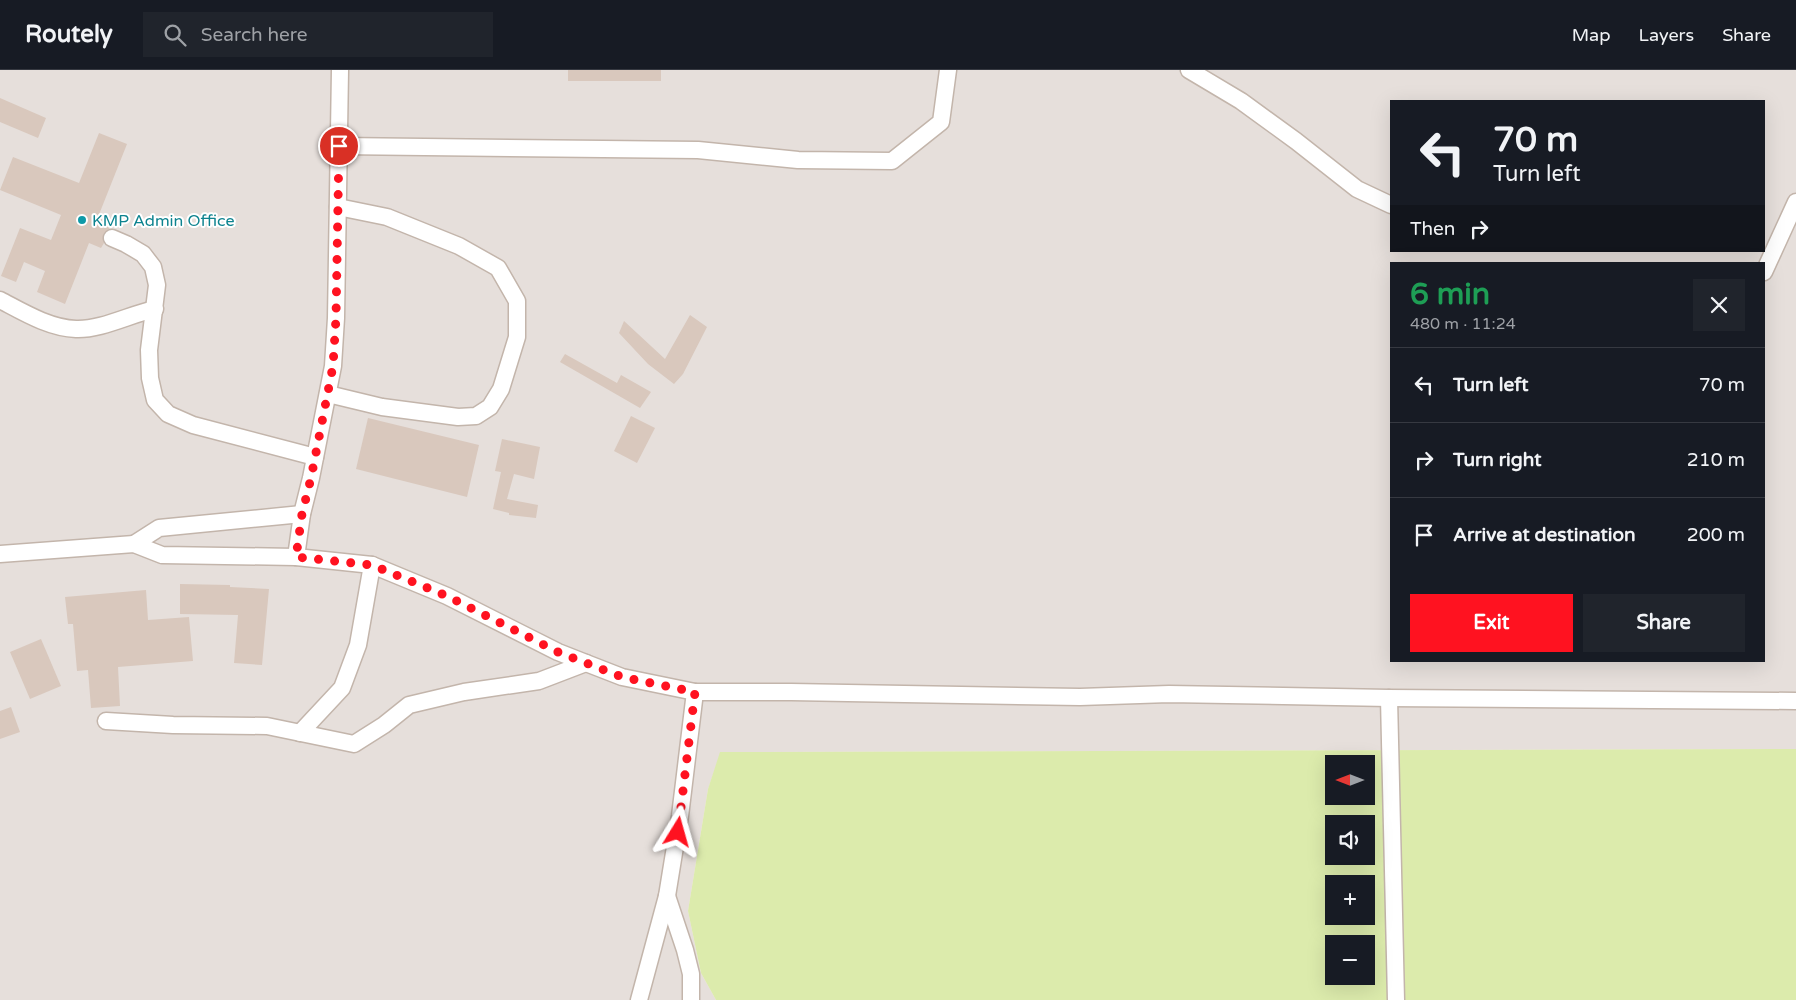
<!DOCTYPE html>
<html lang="en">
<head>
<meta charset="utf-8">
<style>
  :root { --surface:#171b24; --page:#20242c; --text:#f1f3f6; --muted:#9ea1a6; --line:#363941; --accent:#ff1220 }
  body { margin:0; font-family:"Varela Round",sans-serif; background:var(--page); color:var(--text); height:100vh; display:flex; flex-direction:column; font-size:19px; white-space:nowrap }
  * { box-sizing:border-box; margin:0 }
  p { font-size:16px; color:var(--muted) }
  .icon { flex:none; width:28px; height:28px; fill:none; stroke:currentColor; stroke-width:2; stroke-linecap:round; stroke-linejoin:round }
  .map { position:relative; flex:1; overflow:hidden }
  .panel { position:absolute; left:1390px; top:192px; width:375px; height:400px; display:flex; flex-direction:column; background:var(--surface); border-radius:0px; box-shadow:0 5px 20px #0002 }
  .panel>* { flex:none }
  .guide { position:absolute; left:1390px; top:30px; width:375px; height:152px; border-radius:0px; box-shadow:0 5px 20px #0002; background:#171b24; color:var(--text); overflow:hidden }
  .needle { width:32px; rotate:270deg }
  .buttons { position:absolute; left:1325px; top:685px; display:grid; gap:10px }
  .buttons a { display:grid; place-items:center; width:50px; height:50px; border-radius:0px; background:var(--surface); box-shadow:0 5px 20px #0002; font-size:25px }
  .pin { position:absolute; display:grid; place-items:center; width:42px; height:42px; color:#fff; margin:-21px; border:2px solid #fff; border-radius:50%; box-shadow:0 1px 5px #0007 }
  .me { position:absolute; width:55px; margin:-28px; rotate:8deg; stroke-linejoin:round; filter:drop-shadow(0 0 4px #0008) }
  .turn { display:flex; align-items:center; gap:18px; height:105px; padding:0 20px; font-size:22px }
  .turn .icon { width:65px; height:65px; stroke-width:2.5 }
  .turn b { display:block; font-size:35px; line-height:42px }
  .then { display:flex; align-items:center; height:48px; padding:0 20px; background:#0003; gap:10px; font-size:19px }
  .round { display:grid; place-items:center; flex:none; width:52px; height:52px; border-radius:0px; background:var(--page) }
  .overview { display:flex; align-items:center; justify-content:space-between; height:85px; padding:0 20px }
  h1 { font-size:30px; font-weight:800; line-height:38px; color:#1e9e55 }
  .action { display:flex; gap:10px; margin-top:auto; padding:10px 20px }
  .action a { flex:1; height:58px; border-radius:0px; background:var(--accent); color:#fff; font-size:20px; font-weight:800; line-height:58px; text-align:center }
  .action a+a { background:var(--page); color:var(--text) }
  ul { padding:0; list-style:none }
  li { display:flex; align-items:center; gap:15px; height:75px; padding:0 20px; border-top:1px solid var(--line) }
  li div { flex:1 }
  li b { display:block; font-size:19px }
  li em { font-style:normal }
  header { display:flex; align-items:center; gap:30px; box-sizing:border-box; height:70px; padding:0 25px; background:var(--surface); border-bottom:1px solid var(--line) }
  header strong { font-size:24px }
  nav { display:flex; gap:28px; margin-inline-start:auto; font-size:18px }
  .search { width:350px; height:45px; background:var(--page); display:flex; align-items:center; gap:12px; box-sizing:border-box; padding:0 18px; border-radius:0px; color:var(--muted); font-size:19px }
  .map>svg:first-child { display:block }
</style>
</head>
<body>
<header>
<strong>Routely</strong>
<div class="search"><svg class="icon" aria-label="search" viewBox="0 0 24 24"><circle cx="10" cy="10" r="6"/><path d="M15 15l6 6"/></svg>Search here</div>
<nav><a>Map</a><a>Layers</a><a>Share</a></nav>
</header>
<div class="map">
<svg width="1796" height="930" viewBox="0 0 1796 930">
  <rect width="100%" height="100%" fill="#f4ede6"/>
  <path fill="#e6dfdb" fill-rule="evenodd" d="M0,0H1796V679L721,682L708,719L688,841L701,903L716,930H0ZM1391,31H1764V181H1391ZM1391,194H1764V591H1391Z"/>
  <path fill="#dcebac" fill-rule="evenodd" d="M1796,679V930H716L701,903L688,841L708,719L720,682ZM1334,694H1366V726H1334ZM1334,754H1366V786H1334ZM1334,814H1366V846H1334ZM1334,874H1366V906H1334Z"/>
  <g fill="#d9c8bd">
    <rect x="568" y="0" width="93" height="11"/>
    <path d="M0,28L46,48L38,68L0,52Z"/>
    <path d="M99,63L127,74L98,147L112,153L109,159L103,165L104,173L101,178L89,173L65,234L37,222L45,201L24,192L16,212L1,206L20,158L51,170L61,145L0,120L13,87L79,113Z"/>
    <path d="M690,245L707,257L683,304L674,314L648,294L619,263L624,251L665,289Z"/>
    <path d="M565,284L617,313L621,305L651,322L640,338L560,292Z"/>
    <path d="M631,346L655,358L637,393L614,381Z"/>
    <path d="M368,348L479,375L467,427L356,399Z"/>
    <path d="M502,369L540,377L534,409L514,404L507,429L538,435L536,448L509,445V443L493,439L501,402L495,401Z"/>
    <path d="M180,514L230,515V517L269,519L262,595L234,593L238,545L180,544Z"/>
    <path d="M146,520L148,550L189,547L193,591L118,597L120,636L91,638L88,600L77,601L73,554H68L65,527Z"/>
    <path d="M41,569L61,616L30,629L10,582Z"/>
    <path d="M11,637L20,662L0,669V641Z"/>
  </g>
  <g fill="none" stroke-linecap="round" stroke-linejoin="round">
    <g stroke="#c3b5ab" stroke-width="19">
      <g id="minor">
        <path d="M1189,0L1241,31L1296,71L1357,119L1391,135"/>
        <path d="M339,76L698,80L798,90L892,91L941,52L948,0"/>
        <path d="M112,168L126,174L143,184L153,197L157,215L149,280L150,308L155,330L168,344L193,355L315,387"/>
        <path d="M1764,202L1796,132"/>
        <path d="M0,230C23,242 49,258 76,259C101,260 131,244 155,239"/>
        <path d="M328,324L382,337L458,347L476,346L490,337L501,319L517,267V231L498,198L459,176L387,147L338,137"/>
        <path d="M134,474L159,458L302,444"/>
        <path d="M0,484L134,474L162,485L296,487L372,495L447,526L558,582L586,593L622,607L695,622H791L1080,627L1169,624L1389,628L1796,631"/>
        <path d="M296,487L302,444L311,408L333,296L336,248L340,0"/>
        <path d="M1389,628L1396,930"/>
        <path d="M106,651L173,655L267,656L354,674L384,655L409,635L464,622L539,611L586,593"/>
        <path d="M300,663L342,618L358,575L372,495"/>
        <path d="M667,826L685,880L691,904V930"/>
        <path d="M639,930L667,826L680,746L695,622"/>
      </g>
    </g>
    <use href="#minor" stroke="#fff" stroke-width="16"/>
  </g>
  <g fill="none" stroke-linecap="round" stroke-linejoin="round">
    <path stroke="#ff1220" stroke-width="9" stroke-dasharray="0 16.2" d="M339,76L336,248L333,296L311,408L302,444L296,487L372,495L447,526L558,582L586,593L622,607L695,622L678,762"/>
  </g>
  <circle fill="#0f9aa8" stroke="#fff" stroke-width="2" cx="82" cy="150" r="5"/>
  <g text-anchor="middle" stroke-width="4" stroke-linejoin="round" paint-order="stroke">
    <g font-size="16" fill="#0d838f" stroke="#fff" text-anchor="start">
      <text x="92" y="156">KMP Admin Office</text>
    </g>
  </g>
</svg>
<div class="buttons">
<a><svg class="needle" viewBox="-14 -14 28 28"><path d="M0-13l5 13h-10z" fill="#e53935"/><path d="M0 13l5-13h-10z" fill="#9ea1a6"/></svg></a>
<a><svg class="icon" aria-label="sound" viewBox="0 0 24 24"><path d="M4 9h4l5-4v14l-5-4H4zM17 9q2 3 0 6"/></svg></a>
<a>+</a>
<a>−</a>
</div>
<div class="pin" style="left:339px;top:76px;background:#d93025"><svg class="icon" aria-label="arrive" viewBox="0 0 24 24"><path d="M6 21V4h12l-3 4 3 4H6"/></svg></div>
<svg class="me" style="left:678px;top:762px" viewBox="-20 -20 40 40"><path d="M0-17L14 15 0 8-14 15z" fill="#ff1220" stroke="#fff" stroke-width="4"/></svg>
<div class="guide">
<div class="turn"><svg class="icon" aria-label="left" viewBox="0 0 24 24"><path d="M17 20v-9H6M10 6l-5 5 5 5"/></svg><div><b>70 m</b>Turn left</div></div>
<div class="then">Then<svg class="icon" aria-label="right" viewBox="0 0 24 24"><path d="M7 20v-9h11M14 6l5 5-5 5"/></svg></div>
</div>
<section class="panel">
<div class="overview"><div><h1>6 min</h1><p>480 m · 11:24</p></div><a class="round"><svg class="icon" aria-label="close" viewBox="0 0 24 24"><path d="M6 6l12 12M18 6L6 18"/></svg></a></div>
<ul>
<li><svg class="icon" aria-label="left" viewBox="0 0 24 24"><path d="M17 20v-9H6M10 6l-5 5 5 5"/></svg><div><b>Turn left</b></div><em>70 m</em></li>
<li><svg class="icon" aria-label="right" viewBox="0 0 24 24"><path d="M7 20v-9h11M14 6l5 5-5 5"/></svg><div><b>Turn right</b></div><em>210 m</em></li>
<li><svg class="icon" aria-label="arrive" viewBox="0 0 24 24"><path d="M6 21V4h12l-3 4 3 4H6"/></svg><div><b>Arrive at destination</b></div><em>200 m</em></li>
</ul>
<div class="action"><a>Exit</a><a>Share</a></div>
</section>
</div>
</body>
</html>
